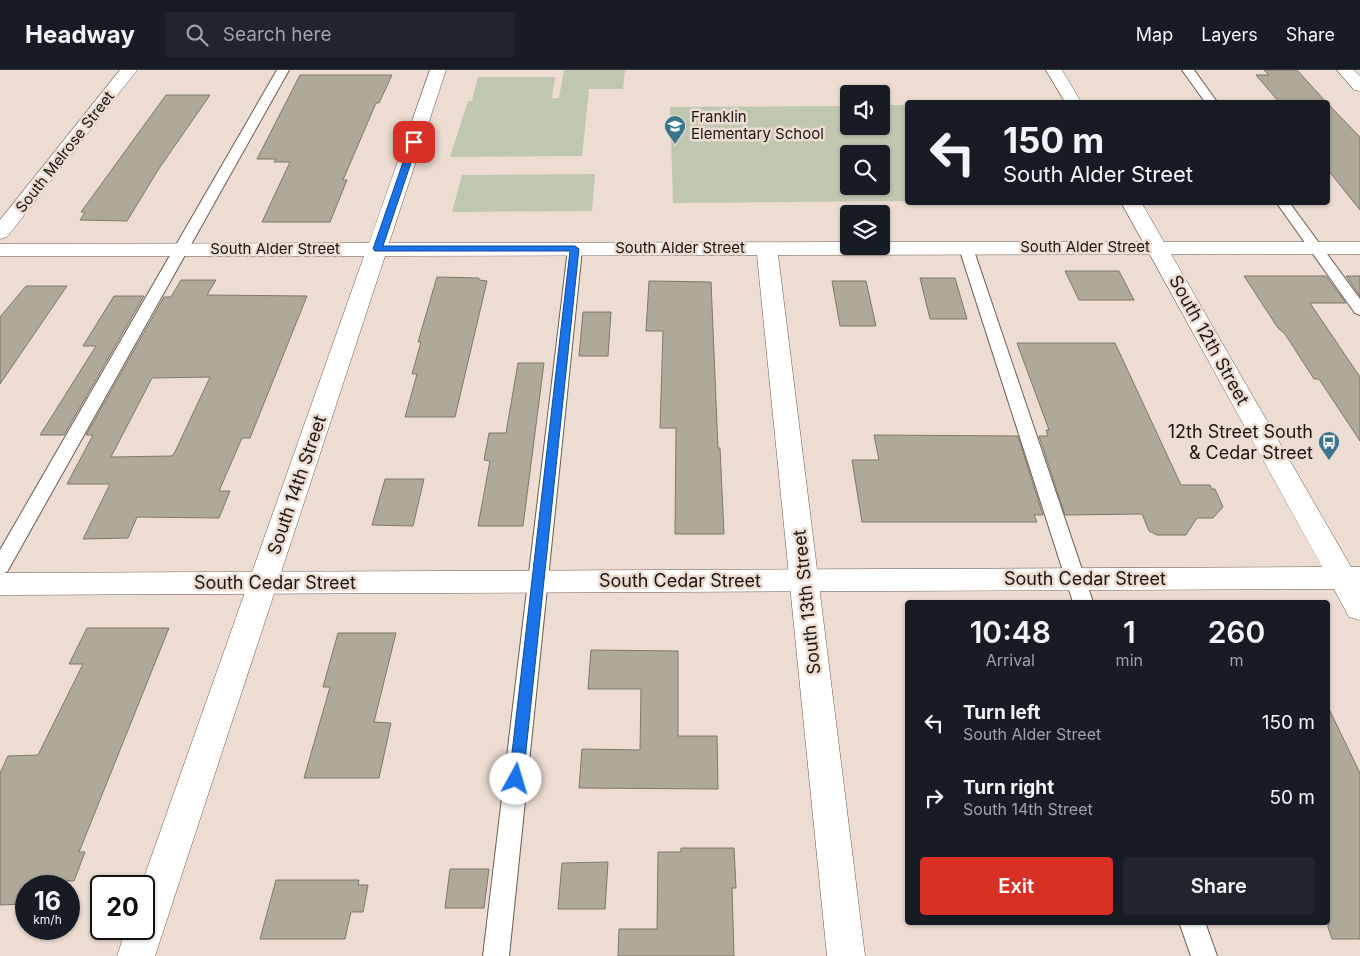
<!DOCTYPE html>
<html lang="en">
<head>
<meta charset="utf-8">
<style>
  :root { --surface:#171b24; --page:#20242c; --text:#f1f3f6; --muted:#9ea1a6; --line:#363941; --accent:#d93025 }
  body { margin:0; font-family:Inter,sans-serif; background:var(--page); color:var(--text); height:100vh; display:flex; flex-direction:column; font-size:19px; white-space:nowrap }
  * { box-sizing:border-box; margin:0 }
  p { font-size:16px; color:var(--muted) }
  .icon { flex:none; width:28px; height:28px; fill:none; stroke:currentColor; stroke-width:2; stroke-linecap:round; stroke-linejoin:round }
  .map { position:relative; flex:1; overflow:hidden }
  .side { position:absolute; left:905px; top:530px; width:425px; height:325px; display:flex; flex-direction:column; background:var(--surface); border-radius:5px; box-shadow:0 1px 4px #0004 }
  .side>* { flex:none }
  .hud { position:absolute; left:905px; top:30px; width:425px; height:105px; border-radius:5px; box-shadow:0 1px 4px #0004; background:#171b24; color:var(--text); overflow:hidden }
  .tools { position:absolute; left:840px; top:15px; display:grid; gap:10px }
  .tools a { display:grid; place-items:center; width:50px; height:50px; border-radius:5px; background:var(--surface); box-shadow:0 1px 4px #0004; font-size:25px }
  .speed { position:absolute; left:15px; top:805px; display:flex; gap:10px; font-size:25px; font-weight:700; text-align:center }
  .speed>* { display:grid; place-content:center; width:65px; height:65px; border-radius:50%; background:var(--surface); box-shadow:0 1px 4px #0004; line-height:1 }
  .speed small { font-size:12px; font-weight:400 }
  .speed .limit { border:2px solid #111; border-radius:8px; background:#fff; color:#111 }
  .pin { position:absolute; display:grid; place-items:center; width:42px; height:42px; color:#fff; margin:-21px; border-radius:10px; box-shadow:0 2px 8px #0006 }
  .me { position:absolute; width:55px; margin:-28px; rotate:6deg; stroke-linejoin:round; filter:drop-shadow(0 0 4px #0008) }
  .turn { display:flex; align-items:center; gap:18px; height:105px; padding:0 15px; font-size:22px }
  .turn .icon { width:65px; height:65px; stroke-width:2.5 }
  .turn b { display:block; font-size:35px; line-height:42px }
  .eta { display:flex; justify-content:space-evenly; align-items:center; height:85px; text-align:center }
  .eta b { font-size:30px; font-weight:600; line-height:35px }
  .cta { display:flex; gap:10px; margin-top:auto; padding:10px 15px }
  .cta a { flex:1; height:58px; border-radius:5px; background:var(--accent); color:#fff; font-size:20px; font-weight:600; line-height:58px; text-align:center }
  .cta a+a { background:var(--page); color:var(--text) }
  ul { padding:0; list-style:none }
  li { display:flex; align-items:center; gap:15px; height:75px; padding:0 15px }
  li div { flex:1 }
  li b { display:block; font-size:19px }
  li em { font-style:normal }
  header { display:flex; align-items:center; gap:30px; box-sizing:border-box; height:70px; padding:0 25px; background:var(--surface); border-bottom:1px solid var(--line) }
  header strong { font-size:24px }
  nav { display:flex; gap:28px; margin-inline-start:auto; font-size:18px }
  .search { width:350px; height:45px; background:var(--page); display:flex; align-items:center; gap:12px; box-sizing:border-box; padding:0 18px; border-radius:5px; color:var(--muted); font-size:19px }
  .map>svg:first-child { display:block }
</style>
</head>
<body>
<header>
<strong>Headway</strong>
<div class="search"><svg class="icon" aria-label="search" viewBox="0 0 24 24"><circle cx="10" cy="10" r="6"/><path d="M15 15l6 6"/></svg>Search here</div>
<nav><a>Map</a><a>Layers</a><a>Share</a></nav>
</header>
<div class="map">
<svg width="1360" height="886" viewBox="0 0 1360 886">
  <rect width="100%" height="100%" fill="#ecdcd2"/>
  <g fill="#bfc7b0" fill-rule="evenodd">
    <path d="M564,0H625L623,19H589L582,86L450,87L468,31L480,30H472L478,7H555L552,28H559Z"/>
    <path d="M881,35H907V131L673,133L670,37L849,36V56H881ZM849,84H881V116H849Z"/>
    <path d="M595,104L592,141L452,142L462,105Z"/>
  </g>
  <g fill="#afa99a" stroke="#7f796a" fill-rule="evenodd">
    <path d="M1264,0H1297L1326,32H1279L1256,5H1269Z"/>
    <path d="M300,5H392L379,33H376L343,110H347L330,152H262L290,92H274L276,89H257Z"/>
    <path d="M166,25H210L158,100L127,151L80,150L85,142H81Z"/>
    <path d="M1328,34L1360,67V140L1328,100Z"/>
    <path d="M1065,201H1119L1134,230H1079Z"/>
    <path d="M1244,206H1326L1346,233H1310L1360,307V371L1319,309H1314L1285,264L1278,258Z"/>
    <path d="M1346,206H1360V226Z"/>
    <path d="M437,207L479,208V210L487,211L455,347H405L417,304H412L421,272H418Z"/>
    <path d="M920,208H955L967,249H930Z"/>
    <path d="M181,210H216L207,225L307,226L250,368H242L219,421H230L219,448L137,447L128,468L83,469L110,414H67L93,365H86L164,227H171ZM210,307L174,384L171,386L111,387L152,308Z"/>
    <path d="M649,211L711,212L718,378H720L724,464H675L676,358H660L663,261H646Z"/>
    <path d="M832,211H866L876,256H840Z"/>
    <path d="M26,216H67L0,314V247Z"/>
    <path d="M114,226H144L64,365H40L96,276H83Z"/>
    <path d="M583,242H611L608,286H579Z"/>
    <path d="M1017,273H1115L1181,415H1210L1212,419H1215L1223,437L1213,448H1197L1186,465H1157L1149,461L1142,444L1065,445L1039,366H1048L1046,360H1049Z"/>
    <path d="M518,293H544L523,456H478L490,391L484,390L489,363H506Z"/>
    <path d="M874,365L1018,366L1043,445H1034L1037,452H862L852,390H879Z"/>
    <path d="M385,409H424L413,456L372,455Z"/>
    <path d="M87,558H169L79,782H85L74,811H63L61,816H26V834L0,835V703L8,686L38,685L83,594H69Z"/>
    <path d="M338,563H396L374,652L391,653L379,708H304L330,617H323Z"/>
    <path d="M591,580L678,581V666H717L718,719L579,718L582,679L640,680L641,619H588Z"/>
    <path d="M1328,637L1360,703V869H1332L1328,857Z"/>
    <path d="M681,778H734L736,818H732L734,886H618L619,859H657L658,782H681Z"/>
    <path d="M608,792L605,839H558L562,793Z"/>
    <path d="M450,799H489L484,838H445Z"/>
    <path d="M276,810H359L358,815H368L363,842H351L345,869H260Z"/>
  </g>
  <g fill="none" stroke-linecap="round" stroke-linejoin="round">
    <g stroke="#6a5c53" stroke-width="2">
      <g id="service">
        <path d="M277,0H289L7,502L0,504V480Z"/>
        <path d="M1182,0H1194L1217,32H1205Z"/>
        <path d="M1276,132H1289L1360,229V245L1355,243Z"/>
        <path d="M966,174L971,175L973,178L1093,532H1073L959,178L961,175Z"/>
        <path d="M575,175L580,176L582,179L509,886H483L568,179L570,176Z"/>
        <path d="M1179,852H1205L1217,886H1191Z"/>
      </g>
    </g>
    <g stroke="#6a5c53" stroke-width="1">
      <g id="minor">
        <path d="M120,0H137L7,167L0,169V150Z"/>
        <path d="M430,0H446L389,173L849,172V176H881V172H1360V184L778,185L865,886H827L757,185L385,186L155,886H117L126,859H144V816H141L364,186H0V174L369,173Z"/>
        <path d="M1337,0H1354L1360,6V21L1354,20Z"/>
      </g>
    </g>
    <g stroke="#6a5c53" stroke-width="1">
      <g id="secondary">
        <path d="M1046,0H1062L1081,32H1065Z"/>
        <path d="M1121,132H1141L1351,497H1360V550L1349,547L1334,519L0,525V503L1322,497Z"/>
      </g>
    </g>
    <use href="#service" fill="#fff" fill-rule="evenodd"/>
    <use href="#minor" fill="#fff" fill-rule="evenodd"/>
    <use href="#secondary" fill="#fff" fill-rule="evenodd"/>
  </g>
  <path fill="#1a73e8" stroke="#114b97" d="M414,69L418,72L383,176H575L579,179L523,709L521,713L516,715L511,713L509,709L570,181H375L373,179L410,72Z"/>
  <defs>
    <g id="school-pin" transform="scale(1.125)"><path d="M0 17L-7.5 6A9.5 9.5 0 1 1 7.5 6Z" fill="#39758c" stroke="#ecdcd2"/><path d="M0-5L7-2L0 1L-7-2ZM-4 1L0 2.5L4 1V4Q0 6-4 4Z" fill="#fff"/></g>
    <g id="bus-pin" transform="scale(1.125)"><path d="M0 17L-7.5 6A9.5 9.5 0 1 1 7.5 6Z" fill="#39758c" stroke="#ecdcd2"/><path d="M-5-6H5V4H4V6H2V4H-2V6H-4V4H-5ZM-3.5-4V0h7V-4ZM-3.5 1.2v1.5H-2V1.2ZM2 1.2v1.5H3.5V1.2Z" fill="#fff"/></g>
  </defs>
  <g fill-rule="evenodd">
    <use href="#school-pin" x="675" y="56"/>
    <use href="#bus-pin" x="1329" y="372"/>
  </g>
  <g text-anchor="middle" stroke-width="5" stroke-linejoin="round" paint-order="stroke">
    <g font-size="15" fill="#1b1612" stroke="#ecdcd2" text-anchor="start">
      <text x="691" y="52">Franklin<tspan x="691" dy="17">Elementary School</tspan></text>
    </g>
    <g font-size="15" fill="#1b1612" stroke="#ecdcd2">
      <text transform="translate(65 82) rotate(-52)" y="5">South Melrose Street</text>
      <text x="1085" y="182">South Alder Street</text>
      <text x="680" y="183">South Alder Street</text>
      <text x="275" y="184">South Alder Street</text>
    </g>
    <g font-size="18" fill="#1b1612" stroke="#ecdcd2">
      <text transform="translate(1209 270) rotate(61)" y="6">South 12th Street</text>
      <text transform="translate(297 415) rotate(-71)" y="6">South 14th Street</text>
      <text x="1085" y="515">South Cedar Street</text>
      <text x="680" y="517">South Cedar Street</text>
      <text x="275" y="519">South Cedar Street</text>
      <text transform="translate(807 532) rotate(-96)" y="6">South 13th Street</text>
    </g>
    <g font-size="18" fill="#1b1612" stroke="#ecdcd2" text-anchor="end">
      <text x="1313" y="368">12th Street South<tspan x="1313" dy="21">&amp; Cedar Street</tspan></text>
    </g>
  </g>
</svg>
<div class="tools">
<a><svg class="icon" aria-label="sound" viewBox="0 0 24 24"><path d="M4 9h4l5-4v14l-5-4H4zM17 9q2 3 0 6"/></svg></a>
<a><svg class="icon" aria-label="search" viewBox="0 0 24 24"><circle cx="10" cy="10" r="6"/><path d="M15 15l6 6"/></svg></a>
<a><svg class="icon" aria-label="layers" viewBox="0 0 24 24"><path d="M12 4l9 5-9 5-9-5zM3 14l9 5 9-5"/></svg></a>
</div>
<div class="speed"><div>16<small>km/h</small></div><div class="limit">20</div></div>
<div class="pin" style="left:414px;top:72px;background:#d93025"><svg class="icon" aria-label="arrive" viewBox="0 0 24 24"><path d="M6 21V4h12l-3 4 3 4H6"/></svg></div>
<svg class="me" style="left:516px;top:709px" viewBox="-20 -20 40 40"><circle r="19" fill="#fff"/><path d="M0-13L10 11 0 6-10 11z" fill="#1a73e8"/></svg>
<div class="hud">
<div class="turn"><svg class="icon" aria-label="left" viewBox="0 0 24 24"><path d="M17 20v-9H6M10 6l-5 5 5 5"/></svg><div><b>150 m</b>South Alder Street</div></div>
</div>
<section class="side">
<div class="eta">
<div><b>10:48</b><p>Arrival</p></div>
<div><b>1</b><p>min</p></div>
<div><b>260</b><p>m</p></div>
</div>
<ul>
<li><svg class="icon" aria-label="left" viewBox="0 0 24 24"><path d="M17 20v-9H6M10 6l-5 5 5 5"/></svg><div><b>Turn left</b><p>South Alder Street</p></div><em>150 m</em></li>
<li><svg class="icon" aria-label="right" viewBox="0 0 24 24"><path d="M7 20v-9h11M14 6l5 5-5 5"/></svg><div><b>Turn right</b><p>South 14th Street</p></div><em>50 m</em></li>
</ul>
<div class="cta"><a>Exit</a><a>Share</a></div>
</section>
</div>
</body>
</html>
